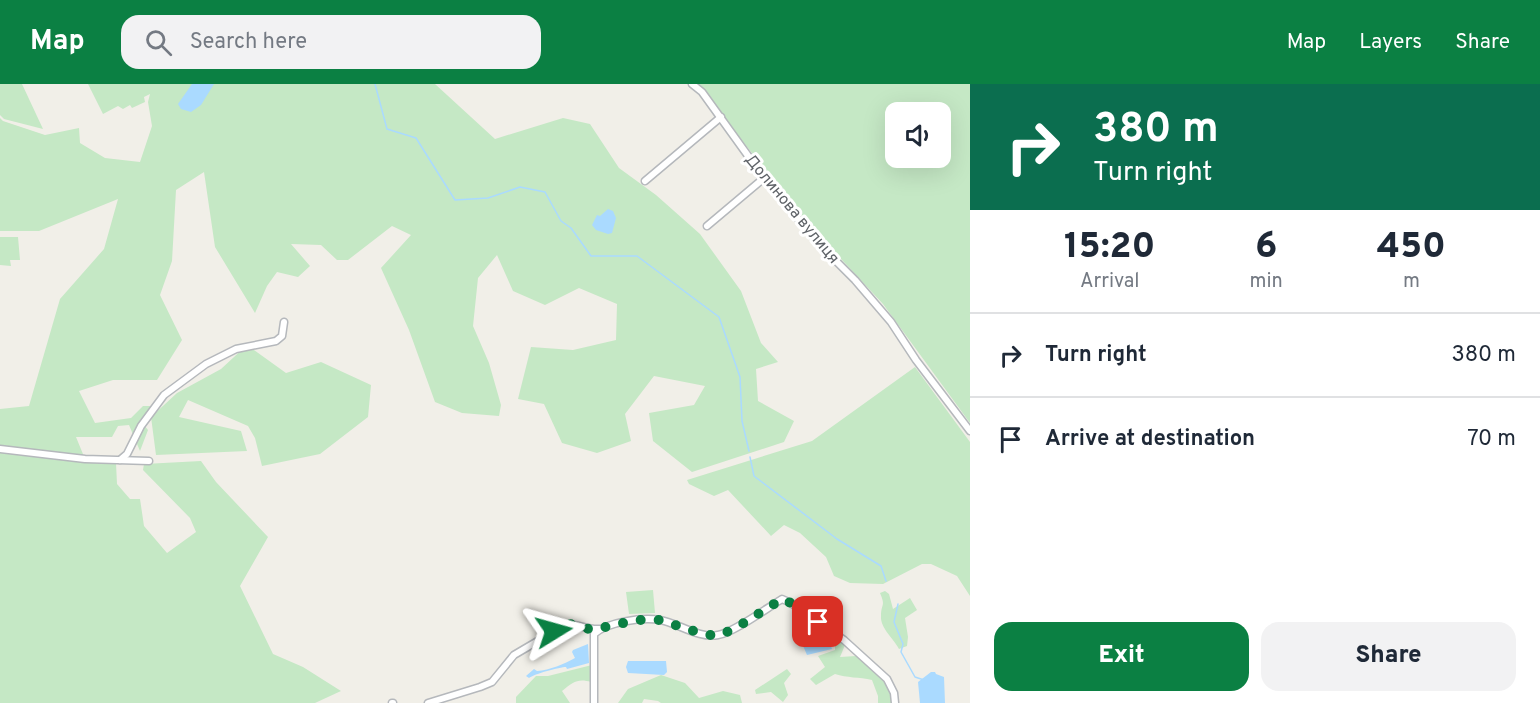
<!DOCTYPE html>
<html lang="en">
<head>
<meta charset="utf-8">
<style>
  :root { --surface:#fff; --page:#f2f2f3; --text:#1f2937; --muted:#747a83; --line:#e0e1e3; --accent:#0b8043 }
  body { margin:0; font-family:Overpass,sans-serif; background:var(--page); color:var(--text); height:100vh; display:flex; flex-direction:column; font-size:22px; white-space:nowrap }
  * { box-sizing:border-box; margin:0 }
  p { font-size:20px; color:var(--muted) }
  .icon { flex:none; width:33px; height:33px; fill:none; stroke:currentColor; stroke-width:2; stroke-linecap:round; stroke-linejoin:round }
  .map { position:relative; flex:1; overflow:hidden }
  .drawer { display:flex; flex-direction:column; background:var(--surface); width:570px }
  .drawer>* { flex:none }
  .guide { background:#0b6e4f; color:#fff; overflow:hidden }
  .buttons { position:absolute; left:885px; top:18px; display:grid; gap:12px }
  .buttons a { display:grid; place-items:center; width:66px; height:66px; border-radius:12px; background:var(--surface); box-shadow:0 6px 24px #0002; font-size:30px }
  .pin { position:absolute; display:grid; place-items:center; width:51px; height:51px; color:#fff; margin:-26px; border-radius:12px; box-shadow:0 3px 9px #0006 }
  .me { position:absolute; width:66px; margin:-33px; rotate:82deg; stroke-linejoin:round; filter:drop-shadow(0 0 4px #0008) }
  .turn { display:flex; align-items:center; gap:21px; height:126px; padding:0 24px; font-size:27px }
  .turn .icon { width:78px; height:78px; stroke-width:2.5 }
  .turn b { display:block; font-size:42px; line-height:51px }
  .eta { display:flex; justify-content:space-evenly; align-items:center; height:102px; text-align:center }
  .eta b { font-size:36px; font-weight:800; line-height:42px }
  .button { display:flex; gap:12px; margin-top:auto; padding:12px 24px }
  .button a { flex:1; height:69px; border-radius:18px; background:var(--accent); color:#fff; font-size:24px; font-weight:800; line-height:69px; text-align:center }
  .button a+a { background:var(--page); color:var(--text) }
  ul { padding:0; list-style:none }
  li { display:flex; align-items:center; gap:18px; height:84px; padding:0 24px; border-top:2px solid var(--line) }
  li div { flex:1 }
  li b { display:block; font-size:22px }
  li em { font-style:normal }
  header { display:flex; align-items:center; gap:36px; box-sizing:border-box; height:84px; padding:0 30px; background:var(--accent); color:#fff }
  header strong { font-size:28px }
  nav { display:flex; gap:33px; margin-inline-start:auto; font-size:21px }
  .search { width:420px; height:54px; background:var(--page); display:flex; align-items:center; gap:15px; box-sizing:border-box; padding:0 21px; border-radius:18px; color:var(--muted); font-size:22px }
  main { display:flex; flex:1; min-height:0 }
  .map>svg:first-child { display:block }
</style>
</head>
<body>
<header>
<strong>Map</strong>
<div class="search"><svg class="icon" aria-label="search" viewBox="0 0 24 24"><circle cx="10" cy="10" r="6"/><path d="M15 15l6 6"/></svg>Search here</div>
<nav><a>Map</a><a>Layers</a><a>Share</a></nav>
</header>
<main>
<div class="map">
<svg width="970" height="619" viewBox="0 0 970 619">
  <rect width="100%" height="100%" fill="#f1efe8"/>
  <g fill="#c5e8c5" fill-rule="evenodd">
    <path d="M0,0H22L43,45L4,35L0,31Z"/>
    <path d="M88,0H435L495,55L563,34L590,40L619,84L656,111L700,150L741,207L761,259L778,278L756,285L758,317L794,337L784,358L692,388L653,357L649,329L694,321L705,302L654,292L625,330L631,357L597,369L562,359L544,320L518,315L531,263L573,266L616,256L617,220L579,204L545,221L513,207L497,171L478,194L473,242L489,279L501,321L499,332L462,329L435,318L409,246L381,184L411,151L392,142L348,176H337L321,161L291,160L310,182L298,193L277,188L267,202L255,229L215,163L204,88L176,106L172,177L160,211L182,256L157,296H113L79,307L95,339L131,334L143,322H152L140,336L148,346L140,367L129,341L118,342L112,353H76L85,375L116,379L117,400L130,415H140L144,442L167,469L196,448L190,434L143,386L144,380L201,377L216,398L268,453L240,502L273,570L303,583L341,607L315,619H0V325L29,322L60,215L104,165L118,115L39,147H0V34L3,37L45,51L79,44L80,59L105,74L140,78L152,42L148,18L150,10L144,13L145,18L132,24L130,21L123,25L118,22L103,30Z"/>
    <path d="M697,0H970V339L883,220L829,162L822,157ZM896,28H940V74H896Z"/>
    <path d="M0,153H18L20,176H10L11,182L0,181Z"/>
    <path d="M247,261L286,289L321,278L371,301L368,333L320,370L262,382L255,354L248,342L188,316L179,333L241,347L247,367L156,371L151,333L177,309L221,285Z"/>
    <path d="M915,283L970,358V512L957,492L931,480H922L883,500L850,499L834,492L826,473L800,449L784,441L771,452L728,406L714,412L689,400L687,396L812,357Z"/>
    <path d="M653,506L655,529L629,530L626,508Z"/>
    <path d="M885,507L889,510L893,525L910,514L917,526L905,534L908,553L907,562L899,565C894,555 880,544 881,532C881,519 886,523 880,509Z"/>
    <path d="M829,548L845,561L840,573L856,572C871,585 892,598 893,619H878V612L872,596C859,593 847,594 835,590L816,601L810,595L825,583L818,572L835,566V558Z"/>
    <path d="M592,581L591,598C578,594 573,598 562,607L570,619H516V613L536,592H548Z"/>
    <path d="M787,585L791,590L784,599L788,611L783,618L771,608L756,610L755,606Z"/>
    <path d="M661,591L685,599L699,614L723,607L740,611L742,619H661L658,617L644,615L642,619H618L628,605Z"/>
  </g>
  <g fill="#aadaff">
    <path d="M192,0H214L201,21L191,28L181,25L178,20Z"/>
    <path d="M608,125L613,127L616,134L612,149L608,150L596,146L592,141L597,131L600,132Z"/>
    <path d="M823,547L826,548L832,565L807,571L801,557Z"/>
    <path d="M588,560L589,579L567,585L566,583C560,583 534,590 529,594L526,592L534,585L537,587C550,586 564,580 575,574L572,568L573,566Z"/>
    <path d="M628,577H666L667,588L664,591L628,589L626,583Z"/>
    <path d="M931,588H935L936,590L944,593L945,619H920L918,598Z"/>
  </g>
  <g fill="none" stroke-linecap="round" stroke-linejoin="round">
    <g stroke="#aadaff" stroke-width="1.5">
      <path d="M375,0L387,45L416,54L455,116L488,114L520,103L545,108L561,137L571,144L591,172H637L719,233L740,293L742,337L749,367"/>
      <path d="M750,373L754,392L837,455L881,482L886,497"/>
      <path d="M898,520L894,538L903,560L901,568L915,593L924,596"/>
    </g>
    <g stroke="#b5b8bc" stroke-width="9">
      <g id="minor">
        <path d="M692,0L702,8L764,94L788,123L819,160L855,196L891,238L916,276L970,347"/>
        <path d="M645,97L721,33"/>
        <path d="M707,142L764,94"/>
        <path d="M0,365L85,375L149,377"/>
        <path d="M120,376L127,370L141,342L164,311L206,280L236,265L276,257L282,252L284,238"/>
        <path d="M392,619H393"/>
        <path d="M428,619L480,603L492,598L514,571L565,541C577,539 587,546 599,545"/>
        <path d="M594,619V550C607,538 642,533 660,536C678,539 699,555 718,551C733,549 767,524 782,515L791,519L844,556L887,595L894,609L895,619"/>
      </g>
    </g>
    <use href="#minor" stroke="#fff" stroke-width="6"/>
  </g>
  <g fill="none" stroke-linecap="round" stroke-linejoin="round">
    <path stroke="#0b8043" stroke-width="10" stroke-dasharray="0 18" d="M554,547L571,540L592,546L637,536H660L703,550L717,552L734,545L782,515L791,519L818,538"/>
  </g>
  <g text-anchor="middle" stroke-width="6" stroke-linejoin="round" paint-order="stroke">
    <g font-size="16" fill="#5f6368" stroke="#fff">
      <text transform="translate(793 124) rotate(50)" y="6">Долинова вулиця</text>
    </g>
  </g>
</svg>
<div class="buttons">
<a><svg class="icon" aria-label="sound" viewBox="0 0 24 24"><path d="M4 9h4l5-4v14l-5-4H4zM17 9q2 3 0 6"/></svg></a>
</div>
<div class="pin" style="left:818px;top:538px;background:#d93025"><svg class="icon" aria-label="arrive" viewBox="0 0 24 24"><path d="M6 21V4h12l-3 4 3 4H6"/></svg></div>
<svg class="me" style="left:554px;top:547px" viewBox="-20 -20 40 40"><path d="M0-17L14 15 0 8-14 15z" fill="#0b8043" stroke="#fff" stroke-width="4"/></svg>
</div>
<section class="drawer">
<div class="guide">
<div class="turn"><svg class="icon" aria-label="right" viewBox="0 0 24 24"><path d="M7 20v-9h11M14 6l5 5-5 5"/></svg><div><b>380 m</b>Turn right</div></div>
</div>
<div class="eta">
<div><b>15:20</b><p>Arrival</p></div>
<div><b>6</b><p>min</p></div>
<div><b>450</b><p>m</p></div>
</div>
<ul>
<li><svg class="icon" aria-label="right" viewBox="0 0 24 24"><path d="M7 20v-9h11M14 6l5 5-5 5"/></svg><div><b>Turn right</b></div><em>380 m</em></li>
<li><svg class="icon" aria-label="arrive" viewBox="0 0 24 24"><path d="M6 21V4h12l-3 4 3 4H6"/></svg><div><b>Arrive at destination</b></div><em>70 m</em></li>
</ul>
<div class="button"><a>Exit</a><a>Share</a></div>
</section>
</main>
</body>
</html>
